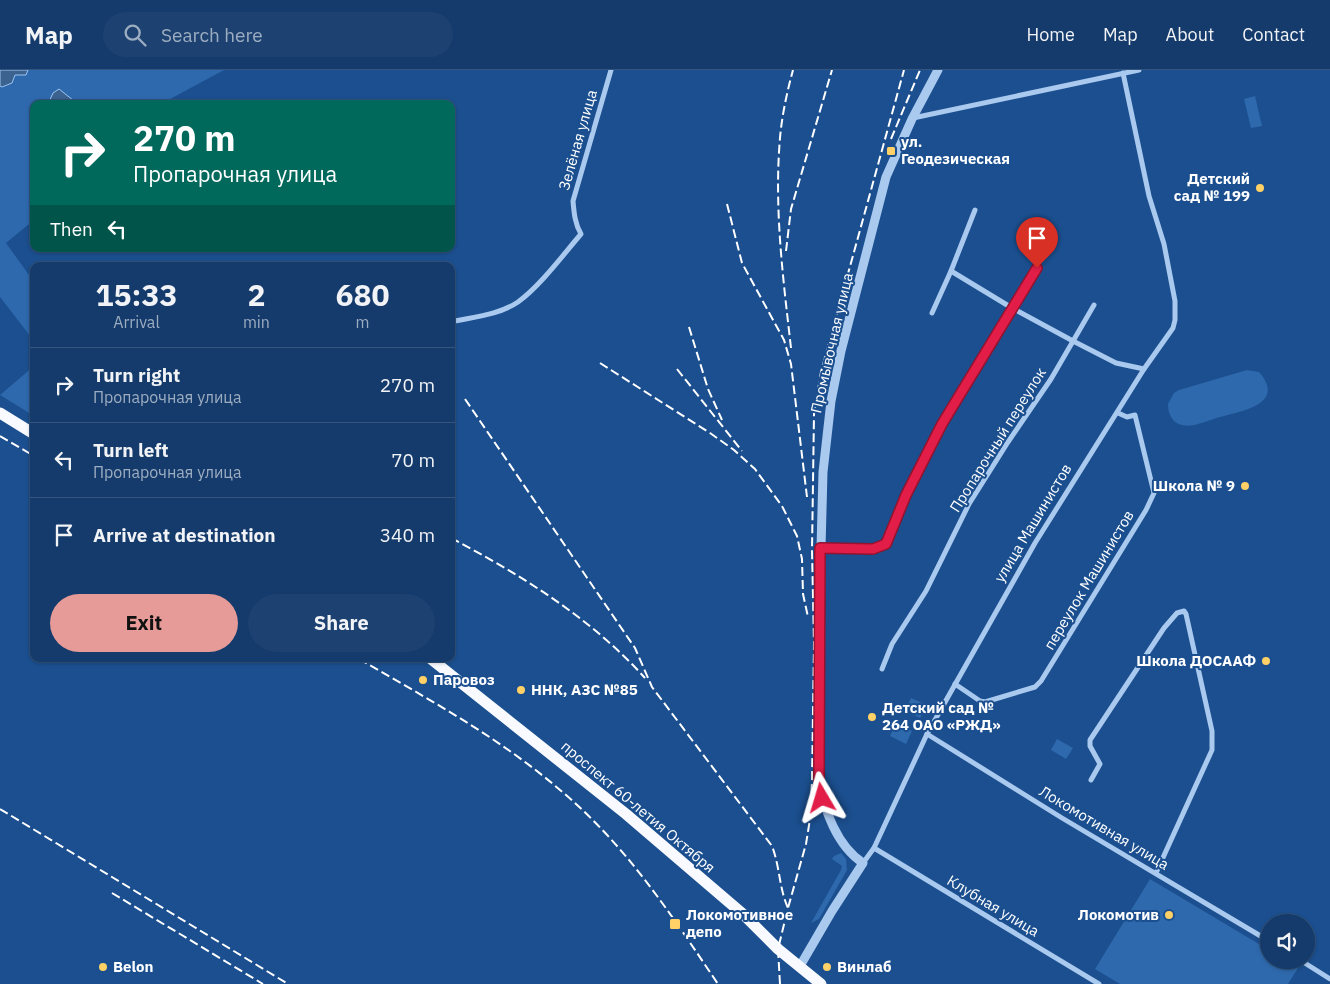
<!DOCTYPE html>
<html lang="en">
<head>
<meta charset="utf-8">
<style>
  :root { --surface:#143b6b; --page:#1d4271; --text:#f1f3f6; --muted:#9dadc1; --line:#33557e; --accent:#e69b98 }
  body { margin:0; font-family:"IBM Plex Sans",sans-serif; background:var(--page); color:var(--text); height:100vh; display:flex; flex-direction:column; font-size:19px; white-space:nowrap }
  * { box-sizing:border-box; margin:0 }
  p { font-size:16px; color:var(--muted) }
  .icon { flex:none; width:28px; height:28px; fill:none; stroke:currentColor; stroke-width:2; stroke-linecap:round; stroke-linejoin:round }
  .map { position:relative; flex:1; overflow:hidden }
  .details { position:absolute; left:30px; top:192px; width:425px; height:400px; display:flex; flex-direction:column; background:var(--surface); border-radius:10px; box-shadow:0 1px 4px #0004,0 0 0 1px var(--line) }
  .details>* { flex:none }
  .banner { position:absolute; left:30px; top:30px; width:425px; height:152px; border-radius:10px; box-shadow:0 1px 4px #0004,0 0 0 1px var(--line); background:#00695c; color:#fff; overflow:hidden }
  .controls { position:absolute; left:1260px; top:844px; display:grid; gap:10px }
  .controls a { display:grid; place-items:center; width:55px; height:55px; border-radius:50%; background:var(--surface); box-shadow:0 1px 4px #0004,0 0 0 1px var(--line); font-size:25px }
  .pin { position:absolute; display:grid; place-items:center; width:42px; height:42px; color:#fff; margin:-51px -21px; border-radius:50% 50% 50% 0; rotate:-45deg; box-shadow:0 0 5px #0007 }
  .pin .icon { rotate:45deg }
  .me { position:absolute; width:55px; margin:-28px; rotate:353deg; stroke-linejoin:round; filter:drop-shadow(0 0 4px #0008) }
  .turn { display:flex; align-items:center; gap:18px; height:105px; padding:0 20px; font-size:22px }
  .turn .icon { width:65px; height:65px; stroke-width:2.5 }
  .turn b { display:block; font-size:35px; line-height:42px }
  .then { display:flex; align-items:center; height:48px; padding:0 20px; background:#0003; gap:10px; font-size:19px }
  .eta { display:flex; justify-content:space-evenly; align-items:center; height:85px; text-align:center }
  .eta b { font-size:30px; font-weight:700; line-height:35px }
  .primary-button { display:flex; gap:10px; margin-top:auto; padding:10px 20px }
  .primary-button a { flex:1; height:58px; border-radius:30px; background:var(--accent); color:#111; font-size:20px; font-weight:700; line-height:58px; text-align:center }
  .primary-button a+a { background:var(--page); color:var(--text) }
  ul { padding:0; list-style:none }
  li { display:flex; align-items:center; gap:15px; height:75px; padding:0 20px; border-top:1px solid var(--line) }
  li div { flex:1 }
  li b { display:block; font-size:19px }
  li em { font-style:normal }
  header { display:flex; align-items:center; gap:30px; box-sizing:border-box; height:70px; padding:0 25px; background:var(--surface); border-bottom:1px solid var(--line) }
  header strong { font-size:24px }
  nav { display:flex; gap:28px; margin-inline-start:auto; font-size:18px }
  .search { width:350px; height:45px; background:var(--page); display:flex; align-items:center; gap:12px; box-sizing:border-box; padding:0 18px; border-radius:28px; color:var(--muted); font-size:19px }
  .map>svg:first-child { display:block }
</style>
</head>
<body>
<header>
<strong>Map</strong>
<div class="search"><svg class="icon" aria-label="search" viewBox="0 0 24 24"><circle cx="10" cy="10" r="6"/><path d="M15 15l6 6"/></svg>Search here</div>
<nav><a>Home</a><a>Map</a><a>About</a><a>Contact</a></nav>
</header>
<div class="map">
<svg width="1330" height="914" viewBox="0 0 1330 914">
  <rect width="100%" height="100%" fill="#1b4f8f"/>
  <g fill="#2e69ad">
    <path d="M0,0H224L161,34H34V150L6,173L34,212V271L0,227Z"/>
    <path d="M1255,26L1262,56L1251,58L1244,29Z"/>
    <path d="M34,296V346L0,325Z"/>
    <path d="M1247,300L1259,302C1287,334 1241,341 1220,347C1209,350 1193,358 1182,355C1172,353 1168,344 1168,334L1174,323L1179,320Z"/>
    <path d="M911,628L927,635L920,648L905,640Z"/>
    <path d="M896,653L912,661L906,674L890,666Z"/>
    <path d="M1057,669L1073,678L1066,689L1051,680Z"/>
    <path d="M841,783L846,789L847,800L819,849L811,853L841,800L842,796L832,789L834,786Z"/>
    <path d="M1150,809L1269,880V890H1285L1298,898L1288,914H1120L1095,899Z"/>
  </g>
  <g fill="#3c6290" stroke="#9cc4f0">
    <path d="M0,0H28L26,5H15L12,13L2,17L0,16Z"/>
    <path d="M59,19L78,34H48L53,23Z"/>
  </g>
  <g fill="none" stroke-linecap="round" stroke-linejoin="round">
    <g stroke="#a9c9ee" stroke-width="5">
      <path d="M913,48L1139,0"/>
      <path d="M951,201L1012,238L1073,271L1116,293L1144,299"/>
      <path d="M932,243L951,201L975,140"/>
      <path d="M451,252C473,247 499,245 518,232C540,216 563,185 581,164C575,154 574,143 573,131L611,0"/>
      <path d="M821,478L873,479L886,475L906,425L942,354L1037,198"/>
      <path d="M882,599L892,574L926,521L969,434L1008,372L1051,309L1094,235"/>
      <path d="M955,614L980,631L985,632L1035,617L1041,611L1146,440L1154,423L1135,345L1127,347L1118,343"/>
      <path d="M927,664L1062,748L1269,871"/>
      <path d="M1091,710L1100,694L1090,676V670L1164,558L1177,543L1184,541L1186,544L1212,661V680L1156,803"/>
      <path d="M874,778L1099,914"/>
      <path d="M863,793L874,778L927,664L1035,473L1144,299L1173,258L1175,250V231L1164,174L1149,126L1123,3"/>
      <path d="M1300,890L1330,909"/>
    </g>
    <path stroke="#a9c9ee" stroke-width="9" d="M800,896L832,841L863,793C837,776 824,740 819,710L821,478L823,402L831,331L841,281L886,107L912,49L938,0"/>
    <g stroke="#f8faff" stroke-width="11">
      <path d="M0,343L34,364"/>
      <path d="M431,589L626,744L744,845L778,879L821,914"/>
    </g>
    <g stroke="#fff" stroke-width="2" stroke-dasharray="9 4" stroke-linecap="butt">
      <path d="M891,69L920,0"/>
      <path d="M727,134L742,193L784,270L791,294L807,427"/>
      <path d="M786,181L791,139L832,0"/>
      <path d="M689,257L708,319L722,350"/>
      <path d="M791,278C783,208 774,138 780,68C782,45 787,22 793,0"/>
      <path d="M600,293L710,363L734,380L755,399L782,436L797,466L802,489L803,524L808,547"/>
      <path d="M677,299L742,381"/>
      <path d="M465,329L635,578L652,617L772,776C780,797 779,818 788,838"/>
      <path d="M0,366L34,386"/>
      <path d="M451,468C521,505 591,548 645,608"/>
      <path d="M359,589C428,629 500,668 560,720C626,775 670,843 718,914"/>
      <path d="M0,739L288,914"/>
      <path d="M112,823L263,914"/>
      <path d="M780,914L778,879L788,838L806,774L810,749L812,711L814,574L812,480L814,344L821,302L904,0"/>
    </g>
  </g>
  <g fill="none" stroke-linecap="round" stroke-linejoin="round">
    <g stroke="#92132f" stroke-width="12">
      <path id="route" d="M822,728L819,710L820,478L873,479L886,474L906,425L942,354L1037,198"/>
    </g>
    <use href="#route" stroke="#e11d48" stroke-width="9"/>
  </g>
  <g fill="#ffd166" stroke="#1b4f8f" stroke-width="2">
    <rect x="886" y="76" width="10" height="10" rx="2.5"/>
    <circle cx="1260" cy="118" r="5"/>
    <circle cx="1245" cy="416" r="5"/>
    <circle cx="1266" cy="591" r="5"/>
    <circle cx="423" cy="610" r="5"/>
    <circle cx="521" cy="620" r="5"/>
    <circle cx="872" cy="647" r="5"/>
    <circle cx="1169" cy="845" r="5"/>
    <rect x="669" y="848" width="12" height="12" rx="2.5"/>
    <circle cx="103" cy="897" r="5"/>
    <circle cx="827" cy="897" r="5"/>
  </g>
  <g text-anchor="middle" stroke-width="4" stroke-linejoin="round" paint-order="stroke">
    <g font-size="15" fill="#fff" stroke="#1b4f8f">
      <text transform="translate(578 70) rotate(-74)" y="5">Зелёная улица</text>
      <text transform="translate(832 273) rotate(-77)" y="5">Промывочная улица</text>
      <text transform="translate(998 370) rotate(-58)" y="5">Пропарочный переулок</text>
      <text transform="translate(1033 453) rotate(-59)" y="5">улица Машинистов</text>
      <text transform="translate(1089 510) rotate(-59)" y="5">переулок Машинистов</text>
      <text transform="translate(638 737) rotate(40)" y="5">проспект 60-летия Октября</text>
      <text transform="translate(1104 758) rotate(31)" y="5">Локомотивная улица</text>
      <text transform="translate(993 836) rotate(31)" y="5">Клубная улица</text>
    </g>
    <g font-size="15" font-weight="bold" fill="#fff" stroke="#1b4f8f" text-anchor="start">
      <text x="901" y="77">ул.<tspan x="901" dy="17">Геодезическая</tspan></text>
      <text x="1250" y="114" text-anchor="end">Детский<tspan x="1250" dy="17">сад № 199</tspan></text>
      <text x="1235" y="421" text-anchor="end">Школа № 9</text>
      <text x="1256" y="596" text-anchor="end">Школа ДОСААФ</text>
      <text x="433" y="615">Паровоз</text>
      <text x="531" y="625">ННК, АЗС №85</text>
      <text x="882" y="643">Детский сад №<tspan x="882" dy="17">264 ОАО «РЖД»</tspan></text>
      <text x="686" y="850">Локомотивное<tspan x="686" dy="17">депо</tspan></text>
      <text x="1159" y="850" text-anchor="end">Локомотив</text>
      <text x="113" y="902">Belon</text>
      <text x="837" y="902">Винлаб</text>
    </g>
  </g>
</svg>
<div class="controls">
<a><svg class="icon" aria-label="sound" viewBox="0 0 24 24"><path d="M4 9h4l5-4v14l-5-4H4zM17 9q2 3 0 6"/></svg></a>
</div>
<div class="pin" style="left:1037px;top:198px;background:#d93025"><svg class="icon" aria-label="arrive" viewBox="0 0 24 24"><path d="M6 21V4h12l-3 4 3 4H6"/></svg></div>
<svg class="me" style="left:822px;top:728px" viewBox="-20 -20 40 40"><path d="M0-17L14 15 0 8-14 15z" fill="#e11d48" stroke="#fff" stroke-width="4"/></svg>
<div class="banner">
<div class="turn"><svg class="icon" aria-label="right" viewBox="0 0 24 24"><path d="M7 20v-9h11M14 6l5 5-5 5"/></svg><div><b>270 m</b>Пропарочная улица</div></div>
<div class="then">Then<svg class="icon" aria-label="left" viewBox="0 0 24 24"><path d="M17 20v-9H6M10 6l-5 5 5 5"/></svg></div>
</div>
<section class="details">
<div class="eta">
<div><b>15:33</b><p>Arrival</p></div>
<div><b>2</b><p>min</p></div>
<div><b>680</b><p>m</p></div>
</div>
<ul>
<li><svg class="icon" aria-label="right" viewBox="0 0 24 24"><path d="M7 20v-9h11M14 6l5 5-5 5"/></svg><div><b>Turn right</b><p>Пропарочная улица</p></div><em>270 m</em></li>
<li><svg class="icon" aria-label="left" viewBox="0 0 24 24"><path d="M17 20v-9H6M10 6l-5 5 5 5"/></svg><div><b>Turn left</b><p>Пропарочная улица</p></div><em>70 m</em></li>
<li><svg class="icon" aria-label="arrive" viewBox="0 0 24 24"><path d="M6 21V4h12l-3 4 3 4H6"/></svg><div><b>Arrive at destination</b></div><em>340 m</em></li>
</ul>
<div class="primary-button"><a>Exit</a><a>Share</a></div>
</section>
</div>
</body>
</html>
